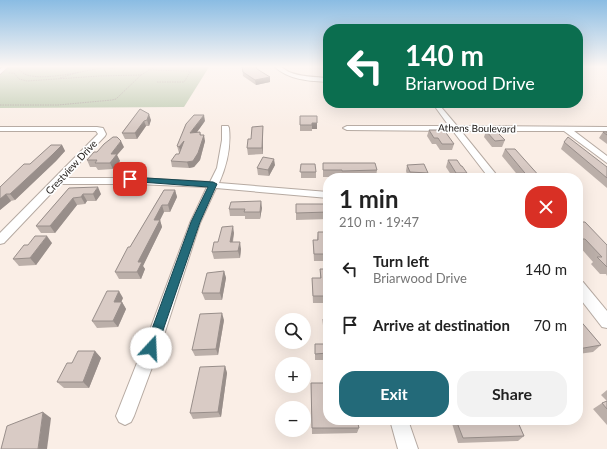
<!DOCTYPE html>
<html lang="en">
<head>
<meta charset="utf-8">
<style>
  :root { --surface:#fff; --page:#f2f2f2; --text:#222; --muted:#767676; --accent:#236a79 }
  body { margin:0; font-family:Lato,sans-serif; background:var(--page); color:var(--text); height:100vh; display:flex; flex-direction:column; font-size:15px; white-space:nowrap }
  * { box-sizing:border-box; margin:0 }
  p { font-size:13px; color:var(--muted) }
  .icon { flex:none; width:22px; height:22px; fill:none; stroke:currentColor; stroke-width:2; stroke-linecap:round; stroke-linejoin:round }
  .map { position:relative; flex:1; overflow:hidden }
  .drawer { position:absolute; left:323px; top:173px; width:260px; height:252px; display:flex; flex-direction:column; background:var(--surface); border-radius:16px; box-shadow:0 4px 16px #0002 }
  .drawer>* { flex:none }
  .banner { position:absolute; left:323px; top:24px; width:260px; height:84px; border-radius:16px; box-shadow:0 4px 16px #0002; background:#0b6e4f; color:#fff; overflow:hidden }
  .buttons { position:absolute; left:275px; top:313px; display:grid; gap:8px }
  .buttons a { display:grid; place-items:center; width:36px; height:36px; border-radius:50%; background:var(--surface); box-shadow:0 4px 16px #0002; font-size:20px }
  .pin { position:absolute; display:grid; place-items:center; width:34px; height:34px; color:#fff; margin:-17px; border-radius:8px; box-shadow:0 2px 6px #0006 }
  .me { position:absolute; width:44px; margin:-22px; rotate:20deg; stroke-linejoin:round; filter:drop-shadow(0 0 3px #0008) }
  .turn { display:flex; align-items:center; gap:14px; height:84px; padding:0 16px; font-size:18px }
  .turn .icon { width:52px; height:52px; stroke-width:2.5 }
  .turn b { display:block; font-size:28px; line-height:34px }
  .round { display:grid; place-items:center; flex:none; width:42px; height:42px; border-radius:16px; background:var(--page) }
  .summary { display:flex; align-items:center; justify-content:space-between; height:68px; padding:0 16px }
  h1 { font-size:24px; font-weight:700; line-height:30px }
  .button { display:flex; gap:8px; margin-top:auto; padding:8px 16px }
  .button a { flex:1; height:46px; border-radius:16px; background:var(--accent); color:#fff; font-size:16px; font-weight:700; line-height:46px; text-align:center }
  .button a+a { background:var(--page); color:var(--text) }
  ul { padding:0; list-style:none }
  li { display:flex; align-items:center; gap:12px; height:56px; padding:0 16px }
  li div { flex:1 }
  li b { display:block; font-size:15px }
  li em { font-style:normal }
  .map>svg:first-child { display:block }
</style>
</head>
<body>
<div class="map">
<svg width="607" height="449" viewBox="0 0 607 449">
  <rect width="100%" height="100%" fill="#faeee6"/>
  <path fill="#bdcaaf" d="M0,66H218L209,67L184,107L0,108Z"/>
  <g fill="none" stroke-linecap="round" stroke-linejoin="round">
    <g stroke="#b6aaa2" stroke-width="2">
      <g id="minor">
        <path d="M3,66H9L0,74V69Z"/>
        <path d="M274,66C281,65 283,69 289,72C301,77 315,77 328,78V82C310,81 288,80 274,66Z"/>
        <path d="M439,106L441,107L457,126L607,127V131H574L607,156V163L564,131H461L499,178H489L453,131L347,130L343,128L347,126H449L436,108Z"/>
        <path d="M222,126H228L229,128C231,147 227,165 219,183L328,192V198L216,188L200,223L164,335L134,416L131,422L125,425L119,422L116,416L148,335L190,223L207,187L136,184H60L4,243L0,244V233L98,134L96,131H0V127H97L103,128L106,134L105,136L65,178H136L210,182L217,168L222,140Z"/>
        <path d="M578,281L583,282L607,311V328L602,327L578,296Z"/>
        <path d="M390,420H408L418,449H398Z"/>
      </g>
    </g>
    <g stroke="#aca39d" stroke-width="1" stroke-dasharray="1.5 1" stroke-linecap="butt">
      <path d="M18,66L17,68C20,70 23,74 27,75C47,81 89,70 110,66"/>
      <path d="M108,66L110,69L122,66"/>
      <path d="M148,70L190,71"/>
      <path d="M141,75L156,66"/>
      <path d="M60,78L79,72"/>
      <path d="M157,82H184L194,66"/>
      <path d="M0,105H58L112,100L116,99L141,75L99,76L27,81L19,79L14,73H8"/>
    </g>
    <use href="#minor" fill="#fff" fill-rule="evenodd"/>
  </g>
  <g fill="#bbafa9">
    <path d="M242,66L270,82L256,85L243,76Z"/>
    <path d="M140,109L151,120L149,126H146L137,139H125L122,133Z"/>
    <path d="M300,116L317,123V129H312V131H300Z"/>
    <path d="M205,121L197,132H200L201,135L205,141L200,160L194,167L189,168L172,167L171,161L179,154V153L177,146Z"/>
    <path d="M263,126V154L248,155L247,148L251,139Z"/>
    <path d="M429,130L454,144L452,150H440L436,144H432L427,136Z"/>
    <path d="M486,131L505,140L502,147H492L484,137Z"/>
    <path d="M603,132H607V144L599,138Z"/>
    <path d="M564,142L607,167V188L561,149Z"/>
    <path d="M62,145L65,151L56,161L15,200L11,201L0,210V187L30,164Z"/>
    <path d="M124,147L117,155L120,161L113,169L98,170L96,167H90L87,160L97,152Z"/>
    <path d="M505,149L541,178H520L502,156Z"/>
    <path d="M448,160L467,173L465,178H453L446,167Z"/>
    <path d="M323,163L377,170L376,177L342,178V177H323Z"/>
    <path d="M301,164L316,172V178H301Z"/>
    <path d="M275,165L269,176L258,175L257,168Z"/>
    <path d="M407,165L428,173L427,178H408L406,171Z"/>
    <path d="M69,188L101,194L96,201H87L85,204L77,205L55,233H41L36,226Z"/>
    <path d="M164,190H175L177,197L170,212H164L160,220L162,227L143,266L145,269L141,279H119L115,272Z"/>
    <path d="M296,204H328V219L296,220Z"/>
    <path d="M262,208L260,219H245V216H230L229,209Z"/>
    <path d="M578,222L607,245V276L606,274H600L591,264L593,262L579,246H578Z"/>
    <path d="M318,232H328V261H314L313,240H317Z"/>
    <path d="M234,233L233,242L241,249L240,258L214,259L212,252L218,242Z"/>
    <path d="M52,243L36,265L19,266L13,259L28,245Z"/>
    <path d="M320,269H328V303H313L312,278H320Z"/>
    <path d="M224,271L226,278L222,300H205L202,293Z"/>
    <path d="M123,298L121,302H122L126,309L118,327L97,328L92,321Z"/>
    <path d="M578,318L601,345L593,352L578,354Z"/>
    <path d="M323,319H328V360H315V344H324L323,326Z"/>
    <path d="M224,320L218,355L195,356L192,350Z"/>
    <path d="M95,351L101,358L89,388H64L57,382Z"/>
    <path d="M225,366L227,373L221,417L193,419L190,413Z"/>
    <path d="M311,383L328,420L359,428L357,433L312,434Z"/>
    <path d="M607,390V425L593,409L602,403L607,401L601,395Z"/>
    <path d="M451,420H517L524,436L518,441L458,443Z"/>
  </g>
  <g fill="#988e8a">
    <path d="M270,77V82L256,85L255,80Z"/>
    <path d="M149,114L151,120L149,126L147,120Z"/>
    <path d="M204,115L205,121L192,139L190,133Z"/>
    <path d="M144,121L146,126L137,139L135,133Z"/>
    <rect x="312" y="123" width="5" height="6"/>
    <path d="M263,126V154L262,148Z"/>
    <path d="M204,135L205,141L200,160L194,167L189,168L187,162Z"/>
    <path d="M121,141L124,147L117,155L120,161L113,169L110,163L111,154Z"/>
    <path d="M184,141L181,153L179,147Z"/>
    <path d="M62,145L65,151L56,161L15,200L10,194Z"/>
    <path d="M274,159L275,165L269,176L268,170Z"/>
    <path d="M98,187L101,194L96,201L93,194Z"/>
    <path d="M175,190L177,197L170,212L168,205Z"/>
    <path d="M6,194L11,201L0,210V199Z"/>
    <path d="M83,194L87,201L85,204L81,197Z"/>
    <path d="M73,198L77,205L55,233L50,226Z"/>
    <path d="M261,201L262,208L260,219V212Z"/>
    <path d="M162,205L164,212L160,220L162,227L143,266L145,269L141,279L137,272L138,262L154,220Z"/>
    <path d="M233,226L234,233L231,249L230,242Z"/>
    <path d="M47,236L52,243L36,265L30,258Z"/>
    <path d="M240,242L241,249L240,258L238,251Z"/>
    <path d="M224,271L226,278L222,300L220,293Z"/>
    <path d="M119,291L123,298L118,309L114,302Z"/>
    <path d="M122,302L126,309L118,327L113,321Z"/>
    <path d="M222,313L224,320L218,355L216,349Z"/>
    <path d="M95,351L101,358L89,388L83,382Z"/>
    <path d="M225,366L227,373L221,417L218,412Z"/>
    <path d="M43,412L51,418L47,449H38Z"/>
  </g>
  <g fill="#d9cbc5" stroke="#988e8a">
    <path d="M242,66H256L257,69L270,77L255,80L243,72Z"/>
    <path d="M140,109L149,114L147,120L144,121L135,133H122Z"/>
    <path d="M194,115H204L190,133L200,132V135H204L198,153L193,161L187,162L171,161L176,154H179L184,141L179,147L177,146L186,124Z"/>
    <path d="M300,116H317V123H312V125H300Z"/>
    <path d="M263,126L262,148H247L248,139H251L252,127Z"/>
    <path d="M429,130H444L454,144H442L438,138H434Z"/>
    <path d="M486,131H496L505,140L495,141Z"/>
    <path d="M603,132H607V135Z"/>
    <path d="M113,137H117L121,141L111,154H117L110,163H95L97,160H87L94,152H97L104,144Z"/>
    <path d="M568,137L607,167V178L564,142Z"/>
    <path d="M51,145H62L52,155L10,194H6L0,199V187L24,164H30Z"/>
    <path d="M505,149H515L541,178H529Z"/>
    <path d="M263,157L274,159L268,170L257,168Z"/>
    <path d="M448,160H457L461,166H462L467,173H456Z"/>
    <path d="M323,163H375L377,170L342,171V170H323Z"/>
    <path d="M301,164H315L316,172H300Z"/>
    <path d="M424,164L428,173L410,172L407,165Z"/>
    <path d="M98,187L93,194H83L81,197L73,198L50,226H36L69,188Z"/>
    <path d="M164,190H175L168,205H162L154,220H160L138,262H142L137,272H115L128,247H130Z"/>
    <path d="M261,201L260,212H244L245,209H229L231,202Z"/>
    <path d="M296,204H328V212L296,213Z"/>
    <path d="M578,222H585L607,245V267L597,257H602L585,239H582L578,235Z"/>
    <path d="M233,226L230,242H240L238,251L212,252L214,242H218L222,227Z"/>
    <path d="M318,232H328V254H314L313,240H318Z"/>
    <path d="M35,236H47L30,258L13,259L24,245H28Z"/>
    <path d="M320,269H328V296H313L312,278H321Z"/>
    <path d="M224,271L220,293H202L207,273Z"/>
    <path d="M107,291H119L114,302H122L113,321H92Z"/>
    <path d="M222,313L216,349L192,350L200,314Z"/>
    <path d="M578,318L601,345L578,349Z"/>
    <path d="M323,319H328V353L315,354V344H325Z"/>
    <path d="M78,351H95L83,382H57L67,363H72Z"/>
    <path d="M225,366L218,412L190,413L200,367Z"/>
    <path d="M311,383H328V420H357L359,428H312Z"/>
    <path d="M607,401V409L602,403Z"/>
    <path d="M43,412L38,449H1L7,426Z"/>
    <path d="M456,420H517L524,436L463,438Z"/>
  </g>
  <linearGradient id="sky" x2="0" y2="1"><stop stop-color="#8abce3"/><stop offset="0.52" stop-color="#fdf7f4"/><stop offset="1" stop-color="#fdf7f4" stop-opacity="0"/></linearGradient>
  <rect width="607" height="128" fill="url(#sky)"/>
  <path fill="#236a79" stroke="#17454f" d="M130,177L213,182L217,184L200,222L157,348L156,353L151,355L146,353L145,348L191,222L208,187L127,181V178Z"/>
  <g text-anchor="middle" stroke-width="3.5" stroke-linejoin="round" paint-order="stroke">
    <g font-size="10" fill="#1e1a17" stroke="#fefefe">
      <text transform="translate(477 128) rotate(1)" y="4">Athens Boulevard</text>
      <text transform="translate(71 167) rotate(-47)" y="4">Crestview Drive</text>
    </g>
  </g>
</svg>
<div class="buttons">
<a><svg class="icon" aria-label="search" viewBox="0 0 24 24"><circle cx="10" cy="10" r="6"/><path d="M15 15l6 6"/></svg></a>
<a>+</a>
<a>−</a>
</div>
<div class="pin" style="left:130px;top:179px;background:#d93025"><svg class="icon" aria-label="arrive" viewBox="0 0 24 24"><path d="M6 21V4h12l-3 4 3 4H6"/></svg></div>
<svg class="me" style="left:151px;top:348px" viewBox="-20 -20 40 40"><circle r="19" fill="#fff"/><path d="M0-13L10 11 0 6-10 11z" fill="#236a79"/></svg>
<div class="banner">
<div class="turn"><svg class="icon" aria-label="left" viewBox="0 0 24 24"><path d="M17 20v-9H6M10 6l-5 5 5 5"/></svg><div><b>140 m</b>Briarwood Drive</div></div>
</div>
<section class="drawer">
<div class="summary"><div><h1>1 min</h1><p>210 m · 19:47</p></div><a class="round" style="background:#d93025;color:#fff"><svg class="icon" aria-label="close" viewBox="0 0 24 24"><path d="M6 6l12 12M18 6L6 18"/></svg></a></div>
<ul>
<li><svg class="icon" aria-label="left" viewBox="0 0 24 24"><path d="M17 20v-9H6M10 6l-5 5 5 5"/></svg><div><b>Turn left</b><p>Briarwood Drive</p></div><em>140 m</em></li>
<li><svg class="icon" aria-label="arrive" viewBox="0 0 24 24"><path d="M6 21V4h12l-3 4 3 4H6"/></svg><div><b>Arrive at destination</b></div><em>70 m</em></li>
</ul>
<div class="button"><a>Exit</a><a>Share</a></div>
</section>
</div>
</body>
</html>
